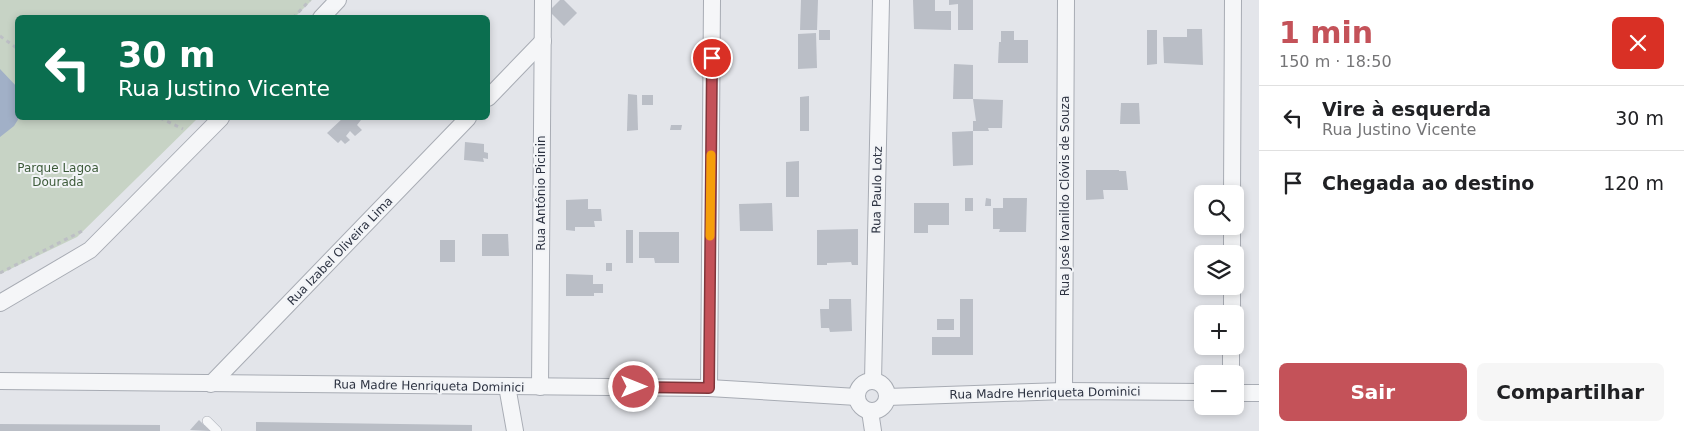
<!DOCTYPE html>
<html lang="pt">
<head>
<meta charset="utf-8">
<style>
  :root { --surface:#fff; --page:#f6f6f6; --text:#202124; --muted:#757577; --line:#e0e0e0; --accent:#c45259 }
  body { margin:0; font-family:"DejaVu Sans",sans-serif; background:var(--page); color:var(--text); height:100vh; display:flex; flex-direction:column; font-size:19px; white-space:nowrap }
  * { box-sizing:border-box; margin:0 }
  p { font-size:16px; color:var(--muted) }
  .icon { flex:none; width:28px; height:28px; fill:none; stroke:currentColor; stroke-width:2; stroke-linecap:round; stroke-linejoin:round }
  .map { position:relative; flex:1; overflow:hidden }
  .side { display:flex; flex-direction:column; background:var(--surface); width:425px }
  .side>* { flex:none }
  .hud { position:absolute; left:15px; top:15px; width:475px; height:105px; border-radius:8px; box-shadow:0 2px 8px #0003; background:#0b6e4f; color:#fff; overflow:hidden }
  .fabs { position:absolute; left:1194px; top:185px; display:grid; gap:10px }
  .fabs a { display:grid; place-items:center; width:50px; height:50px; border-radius:8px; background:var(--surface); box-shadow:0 2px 8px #0003; font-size:25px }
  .pin { position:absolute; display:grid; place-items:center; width:42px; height:42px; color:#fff; margin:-21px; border:2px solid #fff; border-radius:50%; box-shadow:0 1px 5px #0007 }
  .me { position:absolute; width:55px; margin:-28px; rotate:90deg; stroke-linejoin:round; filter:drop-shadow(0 0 4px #0008) }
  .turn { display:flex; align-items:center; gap:18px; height:105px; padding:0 20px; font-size:22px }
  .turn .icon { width:65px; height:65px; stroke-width:2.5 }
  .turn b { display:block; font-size:35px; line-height:42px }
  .round { display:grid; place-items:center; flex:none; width:52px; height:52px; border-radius:8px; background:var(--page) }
  .headline { display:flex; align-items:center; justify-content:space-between; height:85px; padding:0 20px }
  h1 { font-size:30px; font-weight:700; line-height:38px; color:var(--accent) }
  .cta { display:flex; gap:10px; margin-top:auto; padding:10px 20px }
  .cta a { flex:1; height:58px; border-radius:8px; background:var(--accent); color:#fff; font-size:20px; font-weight:700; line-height:58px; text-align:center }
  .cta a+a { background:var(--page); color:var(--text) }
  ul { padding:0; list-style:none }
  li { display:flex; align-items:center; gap:15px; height:65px; padding:0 20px; border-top:1px solid var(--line) }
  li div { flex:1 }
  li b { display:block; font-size:19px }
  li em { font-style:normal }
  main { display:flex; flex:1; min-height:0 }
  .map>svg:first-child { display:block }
</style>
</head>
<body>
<main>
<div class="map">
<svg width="1259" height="431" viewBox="0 0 1259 431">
  <rect width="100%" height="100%" fill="#e3e5ea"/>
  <path fill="#c7d3c5" d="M0,0H312L295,17L18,18V118H198L77,237L0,274Z"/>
  <path fill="#a1b0c7" d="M0,69L17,87L18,118H19L14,126L0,137Z"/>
  <g fill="#babec6">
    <path d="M560,0H564L577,13L564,26L549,11Z"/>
    <path d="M801,0H818L817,30H800Z"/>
    <path d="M913,0H935V11H951V30L914,29Z"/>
    <path d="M949,0H973V30H958V4L949,5Z"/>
    <path d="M1187,29H1202L1203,65L1164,63L1163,37H1187Z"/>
    <rect x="819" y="30" width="11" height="10"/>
    <path d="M1147,30H1157V64L1147,65Z"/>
    <path d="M1001,31H1014V40H1028V63H998L999,42H1001Z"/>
    <path d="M816,33L817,68L798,69V34Z"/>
    <path d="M954,64L973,65V99H953Z"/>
    <path d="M628,94L637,95L638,130L627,131Z"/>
    <rect x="642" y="95" width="11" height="10"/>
    <path d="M809,96V131H800V97Z"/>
    <path d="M973,99L1003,100L1002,128H988L989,131H973V121H976Z"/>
    <path d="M1121,103H1139L1140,124H1120Z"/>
    <path d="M343,118H359L361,120L357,125L362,130L355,136L350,131L346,136L350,140L345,144L341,140L338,143L327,133Z"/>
    <path d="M671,125H682L681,130H670Z"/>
    <path d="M973,131V165L953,166L952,132Z"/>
    <path d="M465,142L484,144V152L488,153V159L483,158L484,162L464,160Z"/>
    <path d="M799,161V197H786V162Z"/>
    <path d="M1086,170H1119V171H1126L1128,190H1103L1104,199L1086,200Z"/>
    <rect x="965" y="198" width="8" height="13"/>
    <path d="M986,198L991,199V206H985Z"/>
    <path d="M1003,198H1027L1026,232H999L1000,229H993V208H1003Z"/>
    <path d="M588,199V209H601L602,221H594L595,227H575V231L566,230V200Z"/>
    <path d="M772,203L773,231H740L739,204Z"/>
    <path d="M914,203H949V225H928V233H914Z"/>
    <path d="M858,229V265H852L851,262L827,263V265H817V230Z"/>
    <rect x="626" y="230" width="7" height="33"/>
    <path d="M639,232H679V263H655L654,258H639Z"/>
    <path d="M482,234H508L509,256H482Z"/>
    <rect x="440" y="240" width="15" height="22"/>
    <rect x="606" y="263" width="6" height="8"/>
    <path d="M566,274L593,275V284H603V293H594V296H566Z"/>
    <path d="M829,299H851L852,331L830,332L829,328H821L820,309H829Z"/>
    <path d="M960,299H973V355H932V337H960Z"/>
    <rect x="937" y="319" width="17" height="11"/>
    <path d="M199,420L210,431L190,430Z"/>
    <path d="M256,422L472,425V431H256Z"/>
    <path d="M0,424L160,425V431H0Z"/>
  </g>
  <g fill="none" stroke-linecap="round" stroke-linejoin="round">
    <g stroke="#a8acb4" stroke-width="10">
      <path id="service" d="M207,421L217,431"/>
    </g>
    <g stroke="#a8acb4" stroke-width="18">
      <g id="minor">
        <path d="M321,18L338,0"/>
        <path d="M488,98L543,41"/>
        <path d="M1232,194L1233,0"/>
        <path d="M1232,254V226"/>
        <path d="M0,303L90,250L221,118"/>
        <path d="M1232,314V286"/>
        <path d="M1231,374V346"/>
        <circle cx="872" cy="396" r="15"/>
        <path d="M0,381L709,388L857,397"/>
        <path d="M873,381L881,0"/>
        <path d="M211,384L468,118"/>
        <path d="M507,386L515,431"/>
        <path d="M540,387L543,0"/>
        <path d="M709,388L712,0"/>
        <path d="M1064,391L1066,0"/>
        <path d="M1235,393H1259"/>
        <path d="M887,397L1064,391L1202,392"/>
        <path d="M870,411L873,431"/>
      </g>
    </g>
    <g stroke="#bdbfc5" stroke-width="3" stroke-dasharray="4 4" stroke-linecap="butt">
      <path d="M293,18L310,0"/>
      <path d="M0,36L18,49"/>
      <path d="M160,118L183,129"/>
      <path d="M0,273L84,230"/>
    </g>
    <use href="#service" stroke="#f5f6f8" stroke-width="9"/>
    <use href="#minor" stroke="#f5f6f8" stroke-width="16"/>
  </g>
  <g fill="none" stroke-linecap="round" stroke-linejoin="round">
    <g stroke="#7f353a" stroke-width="12">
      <path id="route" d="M634,387L709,388L712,58"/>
    </g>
    <use href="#route" stroke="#c45259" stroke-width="9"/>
    <path stroke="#f59e0b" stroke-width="9" d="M710,236L711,155"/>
  </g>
  <g text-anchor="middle" stroke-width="4" stroke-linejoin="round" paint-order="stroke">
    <g font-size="12" fill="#3d5b3a" stroke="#f2f4f7">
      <text x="58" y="172">Parque Lagoa<tspan x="58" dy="14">Dourada</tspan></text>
    </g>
    <g font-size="12" fill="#2c3241" stroke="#f2f4f7">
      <text transform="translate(877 190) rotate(-89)" y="4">Rua Paulo Lotz</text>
      <text transform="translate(541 193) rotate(-90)" y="4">Rua Antônio Picinin</text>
      <text transform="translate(1065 196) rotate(-90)" y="4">Rua José Ivanildo Clóvis de Souza</text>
      <text transform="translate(340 251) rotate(-46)" y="4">Rua Izabel Oliveira Lima</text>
      <text transform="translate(429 386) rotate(1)" y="4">Rua Madre Henriqueta Dominici</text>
      <text transform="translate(1045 393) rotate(-1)" y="4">Rua Madre Henriqueta Dominici</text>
    </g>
  </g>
</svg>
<div class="fabs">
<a><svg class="icon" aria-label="search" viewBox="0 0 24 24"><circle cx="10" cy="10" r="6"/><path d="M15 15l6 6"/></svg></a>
<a><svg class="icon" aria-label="layers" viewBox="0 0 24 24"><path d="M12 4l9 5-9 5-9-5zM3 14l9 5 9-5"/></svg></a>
<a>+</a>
<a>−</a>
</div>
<div class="pin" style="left:712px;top:58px;background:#d93025"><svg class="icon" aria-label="arrive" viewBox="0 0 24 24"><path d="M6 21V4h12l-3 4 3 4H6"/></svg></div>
<svg class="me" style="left:634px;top:387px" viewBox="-20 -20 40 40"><circle r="17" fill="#c45259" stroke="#fff" stroke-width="3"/><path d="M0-11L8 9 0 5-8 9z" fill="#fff"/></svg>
<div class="hud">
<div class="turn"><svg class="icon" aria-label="left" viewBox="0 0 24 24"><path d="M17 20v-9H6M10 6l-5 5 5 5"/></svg><div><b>30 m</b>Rua Justino Vicente</div></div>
</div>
</div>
<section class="side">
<div class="headline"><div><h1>1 min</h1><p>150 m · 18:50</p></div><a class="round" style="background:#d93025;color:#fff"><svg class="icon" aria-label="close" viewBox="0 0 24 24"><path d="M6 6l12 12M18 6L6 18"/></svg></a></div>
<ul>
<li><svg class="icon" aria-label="left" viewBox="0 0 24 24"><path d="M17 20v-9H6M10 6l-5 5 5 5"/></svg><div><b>Vire à esquerda</b><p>Rua Justino Vicente</p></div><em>30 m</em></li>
<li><svg class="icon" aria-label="arrive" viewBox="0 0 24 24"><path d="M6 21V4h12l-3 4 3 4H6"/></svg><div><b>Chegada ao destino</b></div><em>120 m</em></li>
</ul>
<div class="cta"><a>Sair</a><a>Compartilhar</a></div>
</section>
</main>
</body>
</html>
